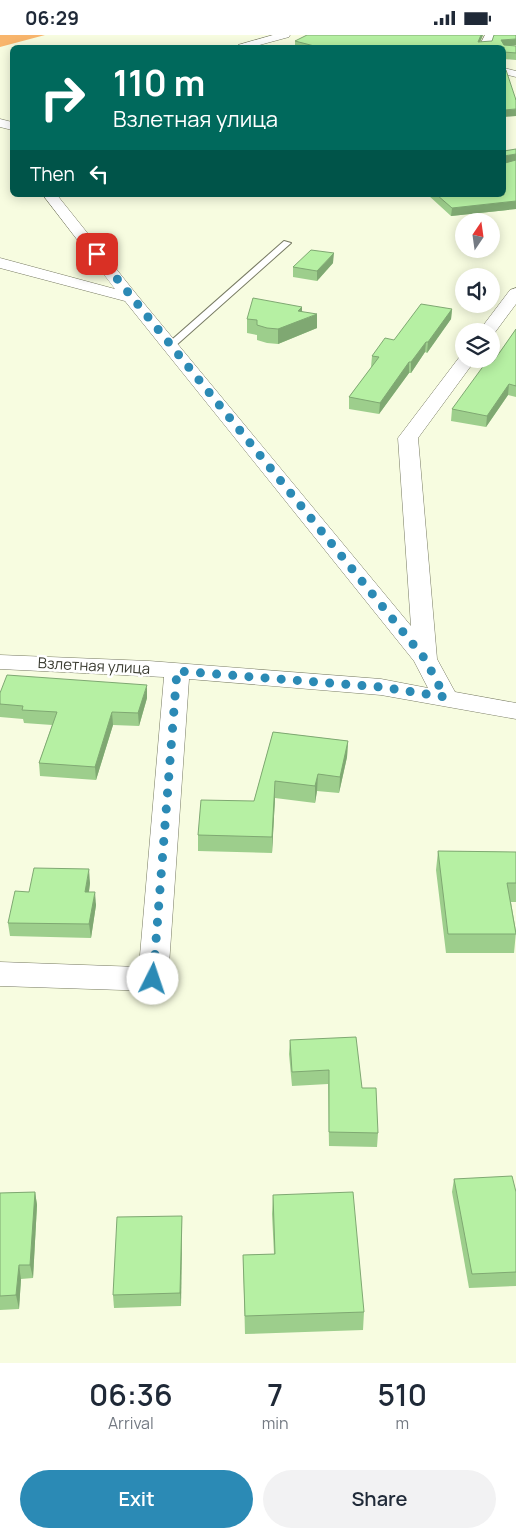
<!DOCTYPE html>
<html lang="en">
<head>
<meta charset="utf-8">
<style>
  :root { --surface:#fff; --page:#f2f2f3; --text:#1f2937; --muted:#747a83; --accent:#2b8ab5 }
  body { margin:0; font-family:Manrope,sans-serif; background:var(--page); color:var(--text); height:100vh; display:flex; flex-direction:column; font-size:19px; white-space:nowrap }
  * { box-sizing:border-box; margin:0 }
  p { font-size:16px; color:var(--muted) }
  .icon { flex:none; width:28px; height:28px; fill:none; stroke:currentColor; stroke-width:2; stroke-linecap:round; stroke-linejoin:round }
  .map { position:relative; height:1328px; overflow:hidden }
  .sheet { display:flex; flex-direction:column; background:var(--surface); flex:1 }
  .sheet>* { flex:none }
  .guide { position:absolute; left:10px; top:10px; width:496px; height:152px; border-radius:8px; box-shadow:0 2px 12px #0003; background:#00695c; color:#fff; overflow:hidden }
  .needle { width:32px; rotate:13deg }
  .buttons { position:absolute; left:455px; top:178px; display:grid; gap:10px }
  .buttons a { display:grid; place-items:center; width:45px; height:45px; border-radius:50%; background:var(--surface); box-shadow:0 2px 12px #0003; font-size:25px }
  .pin { position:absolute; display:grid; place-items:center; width:42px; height:42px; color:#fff; margin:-21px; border-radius:10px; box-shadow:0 2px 8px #0006 }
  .me { position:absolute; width:55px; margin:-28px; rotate:4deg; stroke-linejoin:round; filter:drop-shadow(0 0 4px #0008) }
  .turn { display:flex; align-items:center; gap:18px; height:105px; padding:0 20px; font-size:22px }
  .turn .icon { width:65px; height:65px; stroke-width:2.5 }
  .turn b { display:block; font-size:35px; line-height:42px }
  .then { display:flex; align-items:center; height:48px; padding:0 20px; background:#0003; gap:10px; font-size:19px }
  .eta { display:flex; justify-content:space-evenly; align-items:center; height:85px; text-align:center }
  .eta b { font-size:30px; font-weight:600; line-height:35px }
  .cta { display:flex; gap:10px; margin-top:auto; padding:10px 20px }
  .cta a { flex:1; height:58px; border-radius:30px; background:var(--accent); color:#fff; font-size:20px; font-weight:600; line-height:58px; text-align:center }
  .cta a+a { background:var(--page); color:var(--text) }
  .status { display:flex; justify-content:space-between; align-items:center; height:35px; padding:0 25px; background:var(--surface); direction:ltr }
  .status svg { height:14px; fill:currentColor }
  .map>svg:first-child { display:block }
</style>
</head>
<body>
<div class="status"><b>06:29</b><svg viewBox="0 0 49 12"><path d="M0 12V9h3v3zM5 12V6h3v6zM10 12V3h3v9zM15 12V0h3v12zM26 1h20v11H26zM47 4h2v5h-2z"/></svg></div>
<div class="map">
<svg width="516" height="1328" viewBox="0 0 516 1328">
  <rect width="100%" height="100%" fill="#f7fce0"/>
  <path fill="#f8b56c" d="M0,0H45L0,12Z"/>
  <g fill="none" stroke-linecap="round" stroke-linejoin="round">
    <g stroke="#777a62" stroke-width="2">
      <path id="lane" d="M284,206L291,208L173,313H167V309Z"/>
    </g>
    <g stroke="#777a62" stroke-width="1">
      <g id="street">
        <path d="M273,0H290L289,2L252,12H236L238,10Z"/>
        <path d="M485,0H495L490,12H479Z"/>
        <path d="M504,33L516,36V42L504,39Z"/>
        <path d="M0,84L12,87V95L0,92Z"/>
        <path d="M43,160H57L137,260L411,591L398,403L461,320L464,319V324H476L418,403L437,624L455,657L516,668V684L381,660L189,644L168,944L164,952L153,956L0,951V927L139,932L164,642L0,634V620L149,626L381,644L428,653L414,626L125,266L0,233V223L115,254Z"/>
        <path d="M516,253V269L493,300H491V296H479L510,255Z"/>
      </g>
    </g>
    <use href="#lane" fill="#fff" fill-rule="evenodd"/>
    <use href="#street" fill="#fff" fill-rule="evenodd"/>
  </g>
  <g fill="#9dce8c">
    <path d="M483,0L480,7L516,10L511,11H516V25L504,24V12H295V6Z"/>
    <path d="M516,114V174L451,181L428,160H504Z"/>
    <path d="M333,228L317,246L293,242V232Z"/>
    <path d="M302,272V276L317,293L278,309L267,308L257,305V300L247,298V284Z"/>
    <path d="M452,274L451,284L427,318L425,317L411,338H409L379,379L349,374V362L372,332H371L372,321L394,305Z"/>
    <path d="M516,294V362L508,360L486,392L451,386L452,374L493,327Z"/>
    <path d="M0,658L147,663L139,691L113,690L96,745L40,741L39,728L52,690L24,688L23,684L0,682Z"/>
    <path d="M273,697L348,706L347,722L339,758L317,756L315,768L275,763L272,818L198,816V800L254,766Z"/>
    <path d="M438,816L516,817V867H511L516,897L514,918H446L436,835Z"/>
    <path d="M90,848L89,857L96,870L91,903L10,901L8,888L29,857Z"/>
    <path d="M290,1005L362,1053L378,1098L377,1112L329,1111L328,1049L292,1051L289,1019Z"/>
    <path d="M454,1144L516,1157V1251L469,1253L452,1157Z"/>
    <path d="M35,1157L37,1170L33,1243L21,1244L19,1274L0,1275V1158Z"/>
    <path d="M273,1160L364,1277L363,1295L245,1299L243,1220L274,1219L272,1179Z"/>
    <path d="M182,1181V1194L181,1271L114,1273L113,1260Z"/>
  </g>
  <g fill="#7fa872">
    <path d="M481,0H483L478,12V7Z"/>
    <path d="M516,4V10L500,12L501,5Z"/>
    <path d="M516,74V81L504,82V75Z"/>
    <path d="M516,119V126L504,129V121Z"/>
    <path d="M516,166V174L451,181L452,173Z"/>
    <path d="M334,218L333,228L317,246V236Z"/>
    <path d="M302,272V285L317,279V293L278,309V294Z"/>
    <path d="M452,274L451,284L427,318L428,307Z"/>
    <path d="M426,307L425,317L411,338V327Z"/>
    <path d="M409,327V338L379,379L380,368Z"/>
    <path d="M509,349L508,360L486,392L487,381Z"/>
    <path d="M147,650V663L139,691L138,678Z"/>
    <path d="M112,677L113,690L96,745L95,732Z"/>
    <path d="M348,706L347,722L339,758L340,742Z"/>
    <path d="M318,739L317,756L315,768V751Z"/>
    <path d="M275,746V763L272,818V802Z"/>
    <path d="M89,834L90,848L87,870L85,857Z"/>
    <path d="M95,857L96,870L91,903L89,889Z"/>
    <path d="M35,1157L37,1170L33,1243L30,1230Z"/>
    <path d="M182,1181V1194L181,1271L180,1258Z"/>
    <path d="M19,1230L21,1244L19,1274L16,1260Z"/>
  </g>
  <g fill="#b6f0a3" stroke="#7fa872">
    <path d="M307,0H481L478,7L492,6L494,0H516V4L501,5L504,10L516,11V18L504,17V12H318L295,6Z"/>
    <path d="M504,33L506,35L516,65V64V74L504,75Z"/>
    <path d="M516,114V119L504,121V116Z"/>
    <path d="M516,125V166L452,173L437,160H504V127L505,128Z"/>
    <path d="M311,215L334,218L317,236L293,232Z"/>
    <path d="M253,263L302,272L298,276L317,279L278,294L267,293L257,290V285L247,284Z"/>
    <path d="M421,269L452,274L428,307H426L411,327H409L380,368L349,362L379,322L372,321L385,303L394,305Z"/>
    <path d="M516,294V351L509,349L487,381L452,374L487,326L493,327Z"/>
    <path d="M7,640L147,650L138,678L112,677L95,732L39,728L57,677L22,675L23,671L0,669V658Z"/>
    <path d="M273,697L348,706L340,742L318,739L315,751L275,746L272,802L198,800L201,765L254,766Z"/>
    <path d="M438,816L516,817V848H507L516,899H448Z"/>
    <path d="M34,833L89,834L85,857H95L89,889L8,888L15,856L29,857Z"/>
    <path d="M356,1002L362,1053H376L378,1098L329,1097V1035L292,1037L290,1005Z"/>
    <path d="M512,1141L516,1157V1237L472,1239L454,1144Z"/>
    <path d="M35,1157L30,1230H19L16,1260L0,1261V1158Z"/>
    <path d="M353,1157L364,1277L245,1281L243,1220L275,1219L273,1160Z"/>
    <path d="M182,1181L180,1258L113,1260L117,1182Z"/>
  </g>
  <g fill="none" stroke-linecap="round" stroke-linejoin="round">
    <path stroke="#2b8ab5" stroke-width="9" stroke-dasharray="0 16.2" d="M97,219L425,624L445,662L381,652L177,636L153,944"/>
  </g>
  <g text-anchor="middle" stroke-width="5" stroke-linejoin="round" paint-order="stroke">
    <g font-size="15" fill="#3b3d32" stroke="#fff">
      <text transform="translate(94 631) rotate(3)" y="5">Взлетная улица</text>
    </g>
  </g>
</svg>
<div class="buttons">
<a><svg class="needle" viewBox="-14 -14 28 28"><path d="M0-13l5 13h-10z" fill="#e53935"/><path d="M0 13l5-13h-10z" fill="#747a83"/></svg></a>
<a><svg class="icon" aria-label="sound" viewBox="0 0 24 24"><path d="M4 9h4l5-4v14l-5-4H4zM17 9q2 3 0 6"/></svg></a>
<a><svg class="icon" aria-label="layers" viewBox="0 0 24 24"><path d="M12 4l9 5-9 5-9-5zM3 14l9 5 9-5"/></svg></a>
</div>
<div class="pin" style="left:97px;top:219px;background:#d93025"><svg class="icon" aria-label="arrive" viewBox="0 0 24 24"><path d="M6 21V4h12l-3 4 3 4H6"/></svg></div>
<svg class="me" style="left:153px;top:944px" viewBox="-20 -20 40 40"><circle r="19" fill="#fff"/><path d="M0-13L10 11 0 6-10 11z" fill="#2b8ab5"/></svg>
<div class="guide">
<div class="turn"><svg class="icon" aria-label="right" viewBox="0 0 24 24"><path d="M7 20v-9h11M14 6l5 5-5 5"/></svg><div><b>110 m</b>Взлетная улица</div></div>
<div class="then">Then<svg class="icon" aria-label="left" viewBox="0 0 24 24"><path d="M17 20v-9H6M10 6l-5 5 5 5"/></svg></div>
</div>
</div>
<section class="sheet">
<div class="eta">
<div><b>06:36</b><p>Arrival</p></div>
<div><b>7</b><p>min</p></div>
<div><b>510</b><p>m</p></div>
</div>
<div class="cta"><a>Exit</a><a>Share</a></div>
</section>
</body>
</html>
